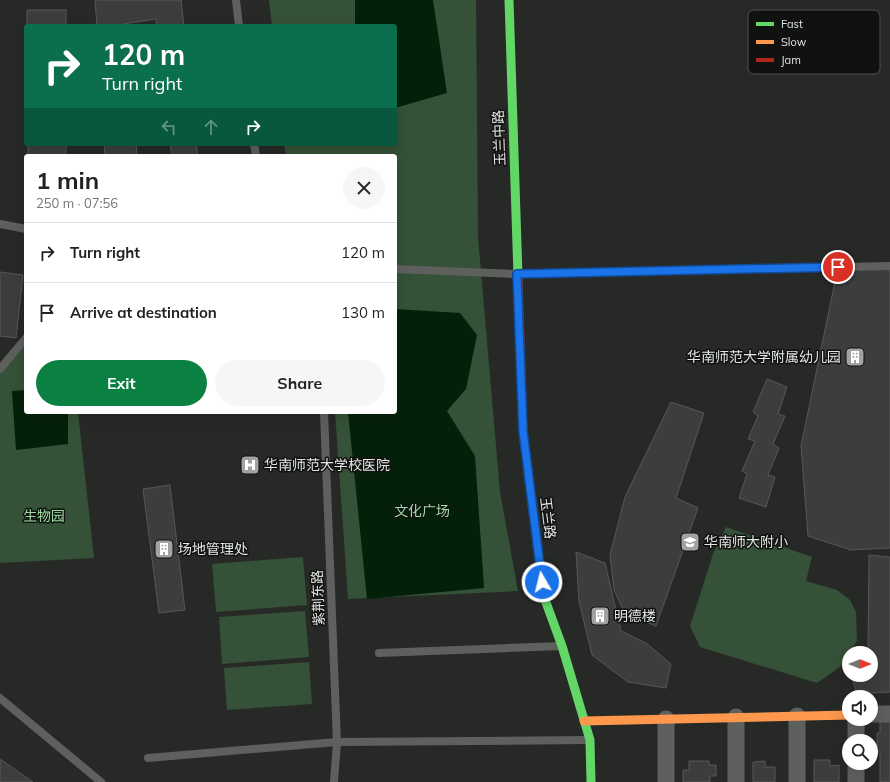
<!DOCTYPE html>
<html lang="en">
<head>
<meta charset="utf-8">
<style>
  :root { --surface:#fff; --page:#f6f6f6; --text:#222; --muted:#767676; --line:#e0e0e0; --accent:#0b8043 }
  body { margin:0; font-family:Mulish,"Noto Sans SC",sans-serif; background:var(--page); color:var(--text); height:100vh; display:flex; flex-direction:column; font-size:15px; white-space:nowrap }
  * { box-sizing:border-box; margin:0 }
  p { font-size:13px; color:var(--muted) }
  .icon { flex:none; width:22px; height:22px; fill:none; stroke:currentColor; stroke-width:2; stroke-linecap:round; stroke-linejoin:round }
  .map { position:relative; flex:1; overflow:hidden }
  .panel { position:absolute; left:24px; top:154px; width:373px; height:260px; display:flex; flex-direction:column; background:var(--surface); border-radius:4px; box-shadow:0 4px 16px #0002 }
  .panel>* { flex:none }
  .hud { position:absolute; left:24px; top:24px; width:373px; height:122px; border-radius:4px; box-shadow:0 4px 16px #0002; background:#0b6e4f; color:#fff; overflow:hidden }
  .needle { width:26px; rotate:90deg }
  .tools { position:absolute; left:842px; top:646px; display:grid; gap:8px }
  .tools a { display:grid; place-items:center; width:36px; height:36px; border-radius:50%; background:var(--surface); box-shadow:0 4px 16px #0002; font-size:20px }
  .pin { position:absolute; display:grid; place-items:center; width:34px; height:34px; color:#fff; margin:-17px; border:2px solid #fff; border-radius:50%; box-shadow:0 1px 4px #0007 }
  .me { position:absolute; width:44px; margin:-22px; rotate:352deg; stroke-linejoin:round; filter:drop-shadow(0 0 3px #0008) }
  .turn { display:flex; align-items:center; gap:14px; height:84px; padding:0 12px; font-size:18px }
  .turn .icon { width:52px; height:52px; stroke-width:2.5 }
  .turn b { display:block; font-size:28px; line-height:34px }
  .lanes { display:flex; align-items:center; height:38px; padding:0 12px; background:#0003; justify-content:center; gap:20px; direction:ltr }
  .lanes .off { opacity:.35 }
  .round { display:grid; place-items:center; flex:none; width:42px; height:42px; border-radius:21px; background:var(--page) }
  .overview { display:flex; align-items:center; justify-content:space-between; height:68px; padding:0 12px }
  h1 { font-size:24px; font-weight:700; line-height:30px }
  .action { display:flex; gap:8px; margin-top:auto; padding:8px 12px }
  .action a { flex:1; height:46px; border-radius:24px; background:var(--accent); color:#fff; font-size:16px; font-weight:700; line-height:46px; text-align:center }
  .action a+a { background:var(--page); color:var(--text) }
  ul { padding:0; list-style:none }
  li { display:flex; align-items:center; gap:12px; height:60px; padding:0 12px; border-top:1px solid var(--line) }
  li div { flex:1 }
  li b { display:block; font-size:15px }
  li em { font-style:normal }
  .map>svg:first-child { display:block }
</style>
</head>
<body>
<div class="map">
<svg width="890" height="782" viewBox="0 0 890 782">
  <rect width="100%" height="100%" fill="#272927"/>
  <g fill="#355137">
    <path d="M269,0H476L478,237L500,492L518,591L348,599L335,412H395V156H286L284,144H395V26H272Z"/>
    <path d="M26,343V412H78L94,558L0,563V374Z"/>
    <path d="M726,527L812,557L806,581L837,590L850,600L856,612L857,641L840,667L817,683L700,647L690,626L713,554Z"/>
    <path d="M303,557L307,605L216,612L212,564Z"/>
    <path d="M305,611L309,657L222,664L219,617Z"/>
    <path d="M309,662L312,704L227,710L224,668Z"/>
  </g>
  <g fill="#052009">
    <path d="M355,0H433L447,93L395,108V26H355Z"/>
    <path d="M395,309L460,313L477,335L466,389L447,411L475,456L484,588L367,599L348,412H395Z"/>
    <path d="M26,390V412H68V444L16,450L12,391Z"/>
  </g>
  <g fill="#3c3e3c" stroke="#565756">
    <path d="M95,0H181L184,26H157L156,19L123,24V26H97Z"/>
    <rect x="27" y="10" width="39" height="16"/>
    <path d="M28,144H62L66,145V156H28Z"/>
    <path d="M104,144H136L137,156H105Z"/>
    <path d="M170,144H196L198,156H172Z"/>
    <path d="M890,266V548L851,550L808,536L801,446L838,267Z"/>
    <path d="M0,272L23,275L16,338L0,336Z"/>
    <path d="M767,379L787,387L778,414L785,416L773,444L779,448L768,475L775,477L766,507L739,498L747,474L742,471L755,441L748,439L758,416L753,412Z"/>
    <path d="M671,402L704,413L676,498L698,508L656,626L625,614L614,590L610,555L625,497Z"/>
    <path d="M170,485L185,610L159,613L143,489Z"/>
    <path d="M576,552L605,563L621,631L646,643L671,664L666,688L628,682L592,655L579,601Z"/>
    <path d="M869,555L890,557V692L857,694L851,675H871V653H868Z"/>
    <path d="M880,718H890V782H880V752H877V733H880Z"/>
    <path d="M0,759L33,782H0Z"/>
    <path d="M814,760H830V766L839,765V782H814Z"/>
    <path d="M689,761H709V765H716V776H710V782H683V770H689Z"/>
    <path d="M765,761V767H775V782H753V762Z"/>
  </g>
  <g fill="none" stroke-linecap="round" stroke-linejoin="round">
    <g stroke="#5e605e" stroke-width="8">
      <path d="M236,0L239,26"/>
      <path d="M254,144L256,156"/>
      <path d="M0,224L26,229"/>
      <path d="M395,269L517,274L890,266"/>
      <path d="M0,369L26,338"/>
      <path d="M324,412L337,742L334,782"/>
      <path d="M379,653L561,646"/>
      <path d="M0,698L101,782"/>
      <path d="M148,758L337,742L589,740"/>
    </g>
    <g stroke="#5e605e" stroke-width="17">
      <path d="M871,714H890"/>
      <path d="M797,716V782"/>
      <path d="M666,719V782"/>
      <path d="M856,741V719"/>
      <path d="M736,782V717"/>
      <path d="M856,782V763"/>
    </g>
    <g stroke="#63d668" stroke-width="9">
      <path d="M509,0L518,276"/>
      <path d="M540,568L544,597L562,646L590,740L591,782"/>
    </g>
    <path stroke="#ff974d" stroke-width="9" d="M584,721L849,715"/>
    <path stroke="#b3261e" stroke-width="9" d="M518,276L523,431L540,568"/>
  </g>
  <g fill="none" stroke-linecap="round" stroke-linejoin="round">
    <g stroke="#114b97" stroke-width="10">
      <path id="route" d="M542,582L523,431L517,274L838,267"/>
    </g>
    <use href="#route" stroke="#1a73e8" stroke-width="7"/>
  </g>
  <defs>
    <g id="building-square" transform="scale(1)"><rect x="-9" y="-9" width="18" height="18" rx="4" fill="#a1a3a1" stroke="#101210"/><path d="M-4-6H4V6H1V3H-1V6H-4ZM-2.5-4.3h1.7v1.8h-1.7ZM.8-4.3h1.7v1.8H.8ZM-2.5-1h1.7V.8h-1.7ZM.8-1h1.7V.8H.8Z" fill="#fff"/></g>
    <g id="hospital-square" transform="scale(1)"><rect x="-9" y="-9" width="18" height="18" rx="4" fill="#a1a3a1" stroke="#101210"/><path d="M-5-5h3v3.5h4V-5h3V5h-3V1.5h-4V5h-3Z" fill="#fff"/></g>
    <g id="school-square" transform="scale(1)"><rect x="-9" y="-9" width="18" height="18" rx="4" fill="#a1a3a1" stroke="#101210"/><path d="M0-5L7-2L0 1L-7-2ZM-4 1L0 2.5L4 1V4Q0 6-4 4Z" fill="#fff"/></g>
  </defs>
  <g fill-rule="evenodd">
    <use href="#building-square" x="855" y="357"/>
    <use href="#hospital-square" x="250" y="465"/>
    <use href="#school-square" x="690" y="542"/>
    <use href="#building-square" x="164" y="549"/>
    <use href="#building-square" x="600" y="616"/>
  </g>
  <g text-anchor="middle" stroke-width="3" stroke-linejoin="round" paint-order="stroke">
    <g font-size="14" fill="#e2e5e2" stroke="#101210">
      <text transform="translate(499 138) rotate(-92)" y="5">玉兰中路</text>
      <text transform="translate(548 518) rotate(83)" y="5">玉兰路</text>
      <text transform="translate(318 598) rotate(-92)" y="5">紫荆东路</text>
    </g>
    <g font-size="14" fill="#e2e5e2" stroke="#101210" text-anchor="start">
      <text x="841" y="362" text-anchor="end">华南师范大学附属幼儿园</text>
      <text x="264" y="470">华南师范大学校医院</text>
      <text x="704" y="547">华南师大附小</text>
      <text x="178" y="554">场地管理处</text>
      <text x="614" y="621">明德楼</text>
    </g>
    <g font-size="14" fill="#9ddda2" stroke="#101210">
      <text x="422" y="516">文化广场</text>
      <text x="44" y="521">生物园</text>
    </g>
  </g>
  <rect x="748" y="10" width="132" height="64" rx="6" fill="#101210" stroke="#4f514f" stroke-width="1"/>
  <rect x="756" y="22" width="18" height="4" fill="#63d668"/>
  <rect x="756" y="40" width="18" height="4" fill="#ff974d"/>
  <rect x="756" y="58" width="18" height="4" fill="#b3261e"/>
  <g font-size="11" fill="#e2e5e2">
    <text x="781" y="28">Fast</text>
    <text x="781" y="46">Slow</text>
    <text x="781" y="64">Jam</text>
  </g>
</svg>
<div class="tools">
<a><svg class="needle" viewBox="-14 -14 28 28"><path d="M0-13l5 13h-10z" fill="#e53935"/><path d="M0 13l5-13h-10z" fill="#767676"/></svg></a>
<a><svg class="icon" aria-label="sound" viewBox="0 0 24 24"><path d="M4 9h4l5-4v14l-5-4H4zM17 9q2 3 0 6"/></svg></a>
<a><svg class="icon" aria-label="search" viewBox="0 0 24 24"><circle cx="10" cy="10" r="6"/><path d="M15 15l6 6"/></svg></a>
</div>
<div class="pin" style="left:838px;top:267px;background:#d93025"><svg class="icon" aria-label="arrive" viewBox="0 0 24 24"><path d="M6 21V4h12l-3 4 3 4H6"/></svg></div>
<svg class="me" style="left:542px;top:582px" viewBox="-20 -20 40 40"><circle r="17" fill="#1a73e8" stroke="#fff" stroke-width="3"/><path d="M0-11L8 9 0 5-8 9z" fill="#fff"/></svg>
<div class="hud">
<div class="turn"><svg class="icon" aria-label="right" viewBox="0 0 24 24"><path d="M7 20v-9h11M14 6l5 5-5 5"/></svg><div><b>120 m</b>Turn right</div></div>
<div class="lanes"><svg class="icon off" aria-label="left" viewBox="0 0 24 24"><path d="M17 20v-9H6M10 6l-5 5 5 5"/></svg><svg class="icon off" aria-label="ahead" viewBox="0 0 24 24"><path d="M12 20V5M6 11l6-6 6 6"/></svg><svg class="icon" aria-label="right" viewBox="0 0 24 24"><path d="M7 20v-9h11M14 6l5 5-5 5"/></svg></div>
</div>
<section class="panel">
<div class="overview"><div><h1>1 min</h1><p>250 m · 07:56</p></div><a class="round"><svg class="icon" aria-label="close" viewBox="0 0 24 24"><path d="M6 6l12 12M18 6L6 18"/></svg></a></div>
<ul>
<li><svg class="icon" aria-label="right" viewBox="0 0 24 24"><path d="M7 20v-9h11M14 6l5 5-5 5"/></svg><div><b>Turn right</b></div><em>120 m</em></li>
<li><svg class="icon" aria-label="arrive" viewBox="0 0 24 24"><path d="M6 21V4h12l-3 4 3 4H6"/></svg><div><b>Arrive at destination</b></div><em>130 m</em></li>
</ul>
<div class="action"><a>Exit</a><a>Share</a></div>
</section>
</div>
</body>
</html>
